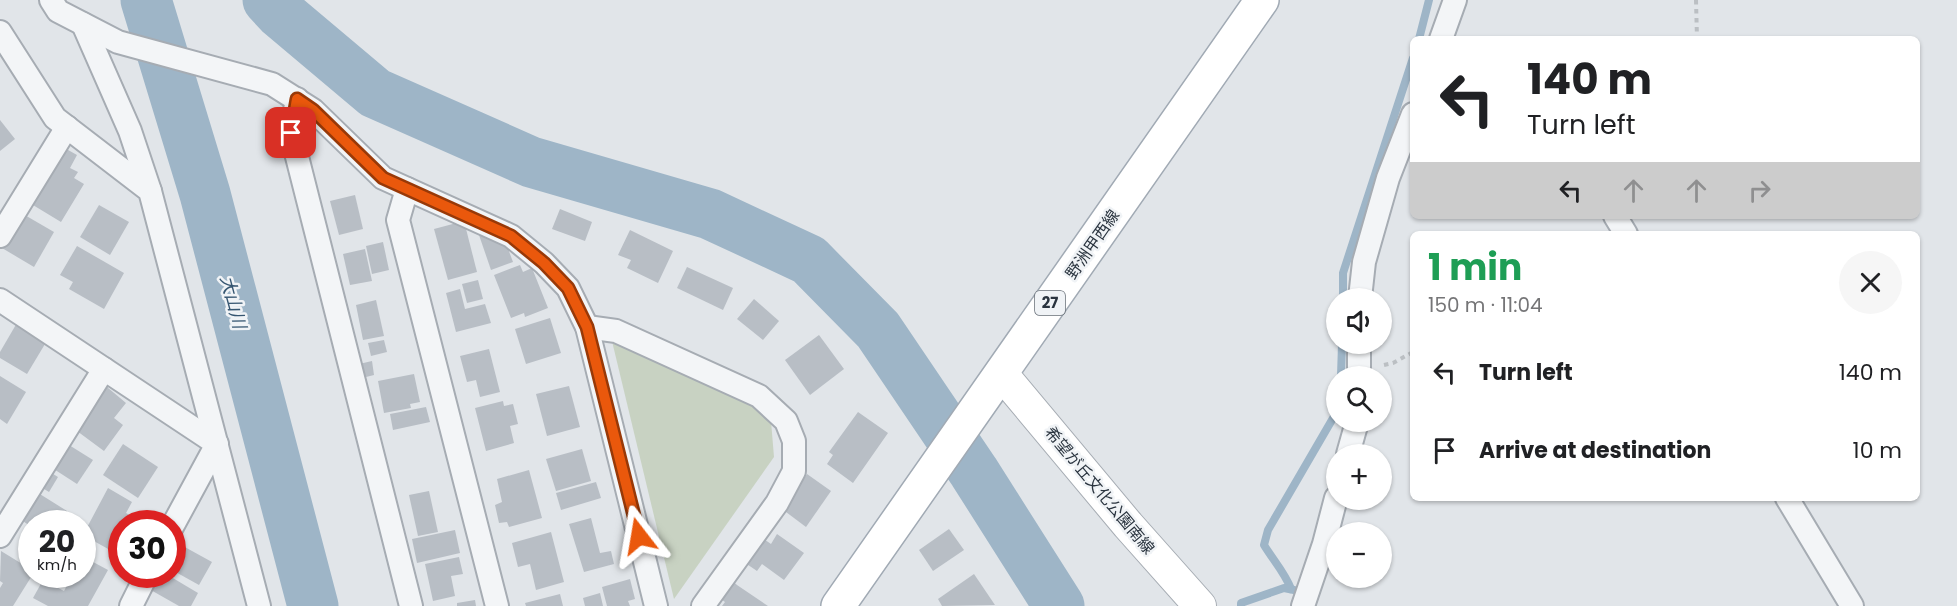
<!DOCTYPE html>
<html lang="en">
<head>
<meta charset="utf-8">
<style>
  :root { --surface:#fff; --page:#f6f6f6; --text:#202124; --muted:#757577 }
  body { margin:0; font-family:Poppins,"Noto Sans JP",sans-serif; background:var(--page); color:var(--text); height:100vh; display:flex; flex-direction:column; font-size:22px; white-space:nowrap }
  * { box-sizing:border-box; margin:0 }
  p { font-size:20px; color:var(--muted) }
  .icon { flex:none; width:33px; height:33px; fill:none; stroke:currentColor; stroke-width:2; stroke-linecap:round; stroke-linejoin:round }
  .map { position:relative; flex:1; overflow:hidden }
  .sheet { position:absolute; left:1410px; top:231px; width:510px; height:270px; display:flex; flex-direction:column; background:var(--surface); border-radius:9px; box-shadow:0 2px 4px #0004 }
  .sheet>* { flex:none }
  .top-card { position:absolute; left:1410px; top:36px; width:510px; height:183px; border-radius:9px; box-shadow:0 2px 4px #0004; background:#fff; color:var(--text); overflow:hidden }
  .buttons { position:absolute; left:1326px; top:288px; display:grid; gap:12px }
  .buttons a { display:grid; place-items:center; width:66px; height:66px; border-radius:50%; background:var(--surface); box-shadow:0 2px 4px #0004; font-size:30px }
  .speed { position:absolute; left:18px; top:510px; display:flex; gap:12px; font-size:30px; font-weight:700; text-align:center }
  .speed>* { display:grid; place-content:center; width:78px; height:78px; border-radius:50%; background:var(--surface); box-shadow:0 2px 4px #0004; line-height:1 }
  .speed small { font-size:15px; font-weight:400 }
  .speed .limit { border:9px solid #d22; background:#fff; color:#111 }
  .pin { position:absolute; display:grid; place-items:center; width:51px; height:51px; color:#fff; margin:-26px; border-radius:12px; box-shadow:0 3px 9px #0006 }
  .me { position:absolute; width:66px; margin:-33px; rotate:346deg; stroke-linejoin:round; filter:drop-shadow(0 0 4px #0008) }
  .turn { display:flex; align-items:center; gap:21px; height:126px; padding:0 18px; font-size:27px }
  .turn .icon { width:78px; height:78px; stroke-width:2.5 }
  .turn b { display:block; font-size:42px; line-height:51px }
  .lanes { display:flex; align-items:center; height:57px; padding:0 18px; background:#0003; justify-content:center; gap:30px; direction:ltr }
  .lanes .off { opacity:.35 }
  .round { display:grid; place-items:center; flex:none; width:63px; height:63px; border-radius:32px; background:var(--page) }
  .overview { display:flex; align-items:center; justify-content:space-between; height:102px; padding:0 18px }
  h1 { font-size:36px; font-weight:700; line-height:45px; color:#1e9e55 }
  ul { padding:0; list-style:none }
  li { display:flex; align-items:center; gap:18px; height:78px; padding:0 18px }
  li div { flex:1 }
  li b { display:block; font-size:22px }
  li em { font-style:normal }
  .map>svg:first-child { display:block }
</style>
</head>
<body>
<div class="map">
<svg width="1957" height="606" viewBox="0 0 1957 606">
  <rect width="100%" height="100%" fill="#e1e5e9"/>
  <path fill="#c8d2c2" d="M611,337L751,391L771,421L774,457L674,599Z"/>
  <g fill="none" stroke-linecap="round" stroke-linejoin="round">
    <g stroke="#9eb5c7" stroke-width="8">
      <path d="M1419,39L1429,0"/>
      <path d="M1343,298V273L1413,58"/>
      <path d="M1341,376L1342,344"/>
      <path d="M1291,589C1285,573 1273,560 1264,545L1268,530L1336,413"/>
      <path d="M1241,606V603L1284,588L1294,590"/>
    </g>
    <g stroke="#9eb5c7" stroke-width="51">
      <path d="M146,0L205,194L313,606"/>
      <path d="M268,0L280,13L375,93L531,162L710,214L809,260L878,330L974,472L1059,606"/>
    </g>
  </g>
  <g fill="#b8bec5">
    <path d="M0,120L15,139L0,151Z"/>
    <path d="M61,146L77,155L70,168L78,172L74,178L84,184L61,222L28,202Z"/>
    <path d="M355,195L363,229L339,235L330,201Z"/>
    <path d="M99,205L129,222L110,255L80,237Z"/>
    <path d="M560,209L592,222L585,241L552,229Z"/>
    <path d="M23,214L54,232L34,267L2,248Z"/>
    <path d="M464,221L477,272L448,280L434,229Z"/>
    <path d="M630,230L673,251L658,283L627,268L631,260L618,255Z"/>
    <path d="M492,231L504,238L513,262L491,270L479,235Z"/>
    <path d="M383,242L389,270L372,274L366,246Z"/>
    <path d="M77,246L124,273L104,309L69,289L73,282L60,275Z"/>
    <path d="M365,249L372,281L350,285L343,254Z"/>
    <path d="M520,265L523,272L532,268L548,308L525,317L524,313L511,318L494,275Z"/>
    <path d="M687,267L733,288L723,310L677,288Z"/>
    <path d="M478,280L483,299L467,303L462,284Z"/>
    <path d="M460,289L465,309L485,304L491,323L456,332L446,293Z"/>
    <path d="M754,299L779,321L763,340L737,319Z"/>
    <path d="M376,300L384,336L363,340L356,305Z"/>
    <path d="M21,316L51,334L27,374L0,358V352Z"/>
    <path d="M550,318L561,353L526,364L515,329Z"/>
    <path d="M819,335L844,369L810,395L785,360Z"/>
    <path d="M384,340L387,352L371,356L368,343Z"/>
    <path d="M489,349L500,392L480,397L476,380L467,382L460,356Z"/>
    <path d="M372,361L374,375L362,378L359,364Z"/>
    <path d="M414,374L420,402L410,404L411,408L384,413L378,381Z"/>
    <path d="M0,376L26,392L7,424L0,419Z"/>
    <path d="M95,377L126,403L114,418L123,425L104,451L77,431L93,410L78,398Z"/>
    <path d="M569,386L580,427L547,436L536,394Z"/>
    <path d="M503,401L504,406L513,404L518,424L510,426L514,443L486,451L475,408Z"/>
    <path d="M426,407L430,422L393,430L390,414Z"/>
    <path d="M858,412L888,433L853,483L827,464L833,455L829,452Z"/>
    <path d="M61,440L93,460L77,484L46,464Z"/>
    <path d="M123,444L158,467L138,498L103,475Z"/>
    <path d="M582,449L591,481L556,491L546,459Z"/>
    <path d="M40,466L58,477L49,492L31,481Z"/>
    <path d="M529,470L542,518L509,527L507,522L499,523L495,505L502,502L497,479Z"/>
    <path d="M807,474L831,491L806,527L782,509Z"/>
    <path d="M596,482L601,498L561,510L556,493Z"/>
    <path d="M108,488L132,502L126,513L139,520L137,524H122V551L119,555L83,535Z"/>
    <path d="M35,491L67,511L59,524H32V527L18,518Z"/>
    <path d="M429,491L438,532L418,536L409,495Z"/>
    <path d="M591,518L600,553L611,551L614,564L584,572L569,524Z"/>
    <path d="M949,529L964,550L933,571L919,550Z"/>
    <path d="M455,530L460,553L417,563L412,539Z"/>
    <path d="M551,532L564,582L536,590L530,564L518,567L512,543Z"/>
    <path d="M754,532L771,544L777,534L804,553L784,580L762,564L757,571L735,556Z"/>
    <path d="M172,540L212,562L199,585L172,570Z"/>
    <path d="M1,551L32,570L33,574L13,606H0V588L3,583L0,581Z"/>
    <path d="M82,556L108,570L88,606H48L33,598L43,580L64,591L73,574H82Z"/>
    <path d="M459,557L463,574L451,576L455,596L433,601L425,564Z"/>
    <path d="M156,574H166L198,593L191,606H179L149,589Z"/>
    <path d="M974,574L995,605L942,606L938,599Z"/>
    <path d="M728,577L737,585L768,606H722L725,602L715,595Z"/>
    <path d="M630,579L635,599L628,601L630,606H607L602,587Z"/>
    <path d="M600,593L603,606H585L583,598Z"/>
    <path d="M560,594L563,606H526L525,603Z"/>
    <path d="M475,600L476,606H457V603Z"/>
  </g>
  <g fill="none" stroke-linecap="round" stroke-linejoin="round">
    <g stroke="#a6acb3" stroke-width="26">
      <g id="minor">
        <path d="M51,0L58,11L118,42L272,84L313,110L383,178L511,236L544,263L568,288L587,327L656,606"/>
        <path d="M83,24L130,131L150,191"/>
        <path d="M0,32L55,118L150,191L259,606"/>
        <path d="M1441,39L1455,0"/>
        <path d="M297,99L291,133L411,606"/>
        <path d="M407,189L398,220L497,606"/>
        <path d="M1615,216L1626,234"/>
        <path d="M0,236L67,127"/>
        <path d="M1360,298L1364,262L1388,178L1413,114"/>
        <path d="M0,300L217,444L172,527"/>
        <path d="M587,327L616,331L759,396L786,421L794,441V471L777,503L703,606"/>
        <path d="M1359,344V376"/>
        <path d="M1348,454L1357,422"/>
        <path d="M1787,498L1852,606"/>
        <path d="M0,536L104,369"/>
        <path d="M131,606L147,574"/>
        <path d="M1303,606L1324,544L1336,498"/>
      </g>
    </g>
    <g stroke="#a6acb3" stroke-width="34">
      <path id="secondary" d="M1001,373L1128,525L1200,606"/>
    </g>
    <g stroke="#a1aab4" stroke-width="36">
      <path id="primary" d="M838,606L1262,0"/>
    </g>
    <g stroke="#bbbfc3" stroke-width="4" stroke-dasharray="4.5 4.5" stroke-linecap="butt">
      <path d="M1696,0L1697,39"/>
      <path d="M1384,365L1393,363L1413,352"/>
    </g>
    <use href="#minor" stroke="#f3f5f7" stroke-width="22"/>
    <use href="#secondary" stroke="#fff" stroke-width="32"/>
    <use href="#primary" stroke="#fff" stroke-width="33"/>
  </g>
  <g fill="none" stroke-linecap="round" stroke-linejoin="round">
    <g stroke="#983908" stroke-width="15">
      <path id="route" d="M291,133L297,99L313,110L383,178L511,236L544,263L568,288L587,327L639,536"/>
    </g>
    <use href="#route" stroke="#ea580c" stroke-width="10"/>
  </g>
  <g text-anchor="middle" stroke-width="5" stroke-linejoin="round" paint-order="stroke">
    <rect fill="#f0f3f6" stroke="#656d76" stroke-width="1.5" x="1035" y="291" width="30" height="24" rx="4.5"/>
    <g font-size="15" font-weight="bold" fill="#2a343f">
      <text x="1050" y="308">27</text>
    </g>
    <g font-size="16" fill="#2a343f" stroke="#f0f3f6">
      <text transform="translate(1092 244) rotate(-55)" y="6">野洲甲西線</text>
      <text transform="translate(1100 490) rotate(50)" y="6">希望が丘文化公園南線</text>
    </g>
    <g font-size="18" font-style="italic" fill="#365671" stroke="#f0f3f6">
      <text transform="translate(233 302) rotate(75)" y="6">大山川</text>
    </g>
  </g>
</svg>
<div class="buttons">
<a><svg class="icon" aria-label="sound" viewBox="0 0 24 24"><path d="M4 9h4l5-4v14l-5-4H4zM17 9q2 3 0 6"/></svg></a>
<a><svg class="icon" aria-label="search" viewBox="0 0 24 24"><circle cx="10" cy="10" r="6"/><path d="M15 15l6 6"/></svg></a>
<a>+</a>
<a>−</a>
</div>
<div class="speed"><div>20<small>km/h</small></div><div class="limit">30</div></div>
<div class="pin" style="left:291px;top:133px;background:#d93025"><svg class="icon" aria-label="arrive" viewBox="0 0 24 24"><path d="M6 21V4h12l-3 4 3 4H6"/></svg></div>
<svg class="me" style="left:639px;top:536px" viewBox="-20 -20 40 40"><path d="M0-17L14 15 0 8-14 15z" fill="#ea580c" stroke="#fff" stroke-width="4"/></svg>
<div class="top-card">
<div class="turn"><svg class="icon" aria-label="left" viewBox="0 0 24 24"><path d="M17 20v-9H6M10 6l-5 5 5 5"/></svg><div><b>140 m</b>Turn left</div></div>
<div class="lanes"><svg class="icon" aria-label="left" viewBox="0 0 24 24"><path d="M17 20v-9H6M10 6l-5 5 5 5"/></svg><svg class="icon off" aria-label="ahead" viewBox="0 0 24 24"><path d="M12 20V5M6 11l6-6 6 6"/></svg><svg class="icon off" aria-label="ahead" viewBox="0 0 24 24"><path d="M12 20V5M6 11l6-6 6 6"/></svg><svg class="icon off" aria-label="right" viewBox="0 0 24 24"><path d="M7 20v-9h11M14 6l5 5-5 5"/></svg></div>
</div>
<section class="sheet">
<div class="overview"><div><h1>1 min</h1><p>150 m · 11:04</p></div><a class="round"><svg class="icon" aria-label="close" viewBox="0 0 24 24"><path d="M6 6l12 12M18 6L6 18"/></svg></a></div>
<ul>
<li><svg class="icon" aria-label="left" viewBox="0 0 24 24"><path d="M17 20v-9H6M10 6l-5 5 5 5"/></svg><div><b>Turn left</b></div><em>140 m</em></li>
<li><svg class="icon" aria-label="arrive" viewBox="0 0 24 24"><path d="M6 21V4h12l-3 4 3 4H6"/></svg><div><b>Arrive at destination</b></div><em>10 m</em></li>
</ul>
</section>
</div>
</body>
</html>
